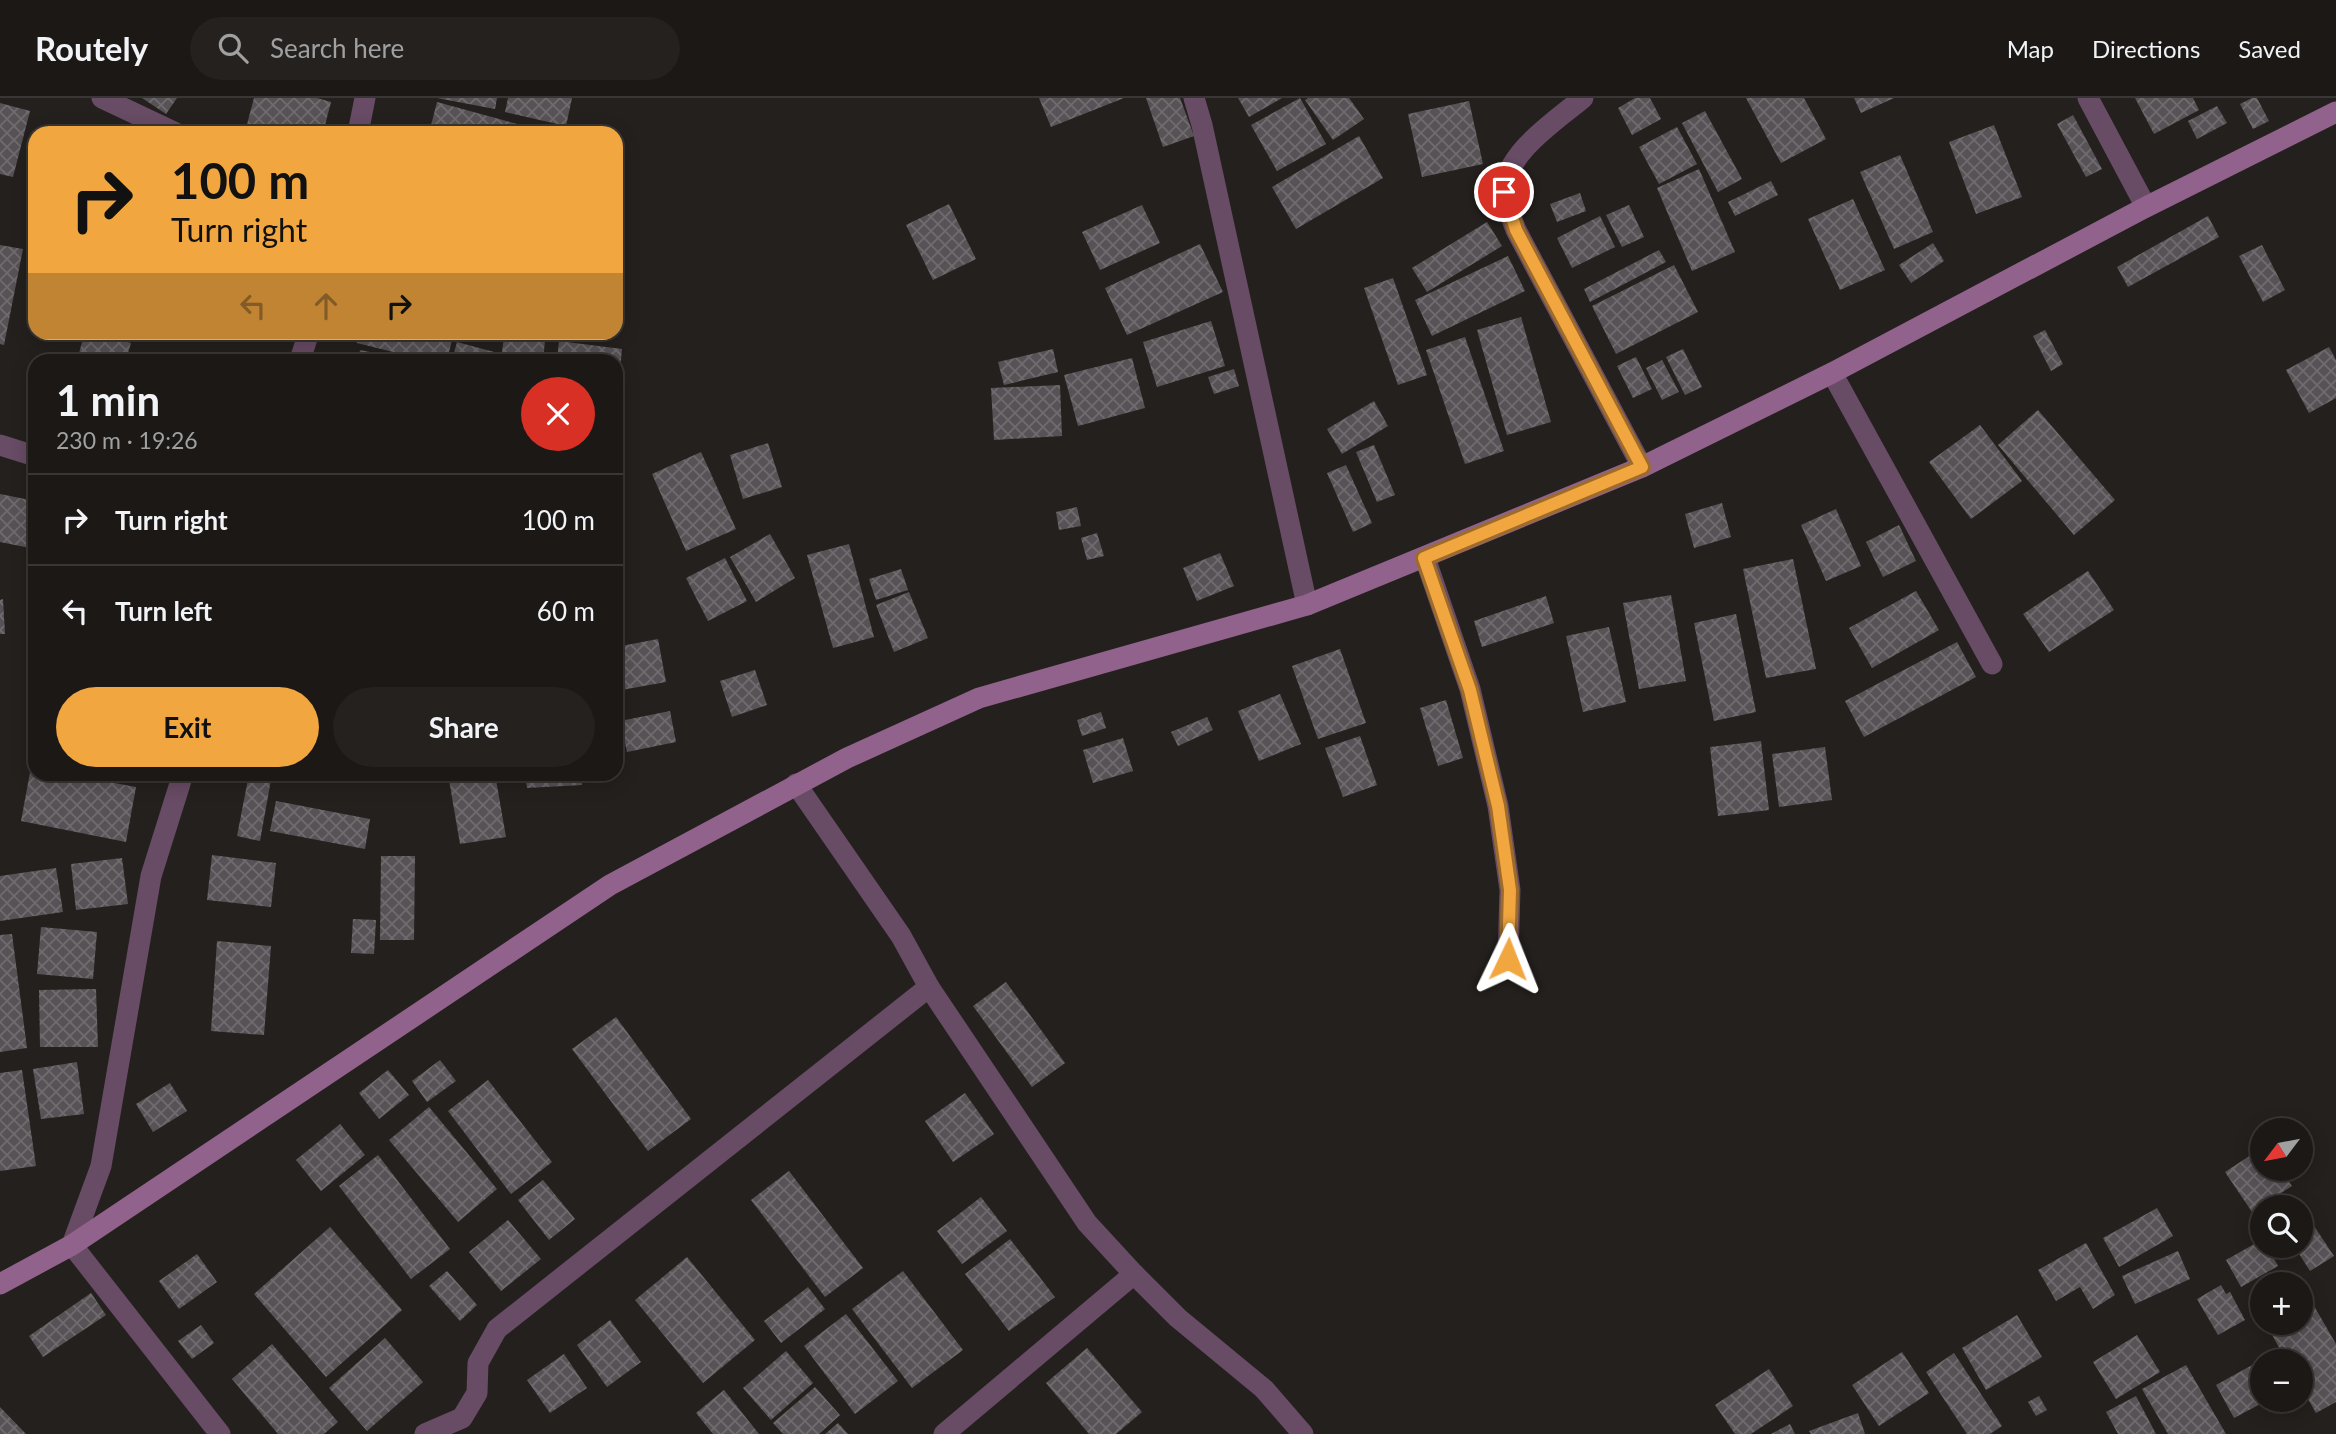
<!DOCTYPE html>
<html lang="en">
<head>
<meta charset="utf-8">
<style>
  :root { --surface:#1b1816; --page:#24211f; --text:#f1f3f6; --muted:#a0a0a1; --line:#393735; --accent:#f1a640 }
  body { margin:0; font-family:Lato,sans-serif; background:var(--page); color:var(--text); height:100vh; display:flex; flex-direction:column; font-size:26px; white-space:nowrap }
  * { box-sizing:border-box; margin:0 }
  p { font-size:23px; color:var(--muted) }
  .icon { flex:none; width:38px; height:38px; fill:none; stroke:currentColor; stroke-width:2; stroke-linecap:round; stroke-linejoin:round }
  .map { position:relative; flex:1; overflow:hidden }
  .drawer { position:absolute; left:28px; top:256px; width:595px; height:427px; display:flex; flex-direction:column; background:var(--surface); border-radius:21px; box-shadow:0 4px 18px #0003,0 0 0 2px var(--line) }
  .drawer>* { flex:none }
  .hud { position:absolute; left:28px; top:28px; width:595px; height:214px; border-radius:21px; box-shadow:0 4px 18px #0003,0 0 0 2px var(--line); background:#f1a640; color:#111; overflow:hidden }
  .needle { width:46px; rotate:238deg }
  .tools { position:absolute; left:2250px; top:1020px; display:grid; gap:14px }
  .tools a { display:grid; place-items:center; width:63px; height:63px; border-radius:50%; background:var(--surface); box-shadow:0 4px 18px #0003,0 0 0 2px var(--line); font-size:35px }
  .pin { position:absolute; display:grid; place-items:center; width:60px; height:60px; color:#fff; margin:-30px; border:4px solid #fff; border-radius:50%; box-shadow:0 2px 7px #0007 }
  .me { position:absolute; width:77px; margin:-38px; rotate:2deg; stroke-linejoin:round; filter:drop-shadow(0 0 5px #0008) }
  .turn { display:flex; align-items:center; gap:24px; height:147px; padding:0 28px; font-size:32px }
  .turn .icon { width:91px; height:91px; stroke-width:2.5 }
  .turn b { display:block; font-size:49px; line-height:60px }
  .lanes { display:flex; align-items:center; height:66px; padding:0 28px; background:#0003; justify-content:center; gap:35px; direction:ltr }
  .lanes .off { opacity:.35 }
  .round { display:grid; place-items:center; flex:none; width:74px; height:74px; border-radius:37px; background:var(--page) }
  .headline { display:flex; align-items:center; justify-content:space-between; height:119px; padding:0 28px }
  h1 { font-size:42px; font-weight:700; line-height:52px }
  .primary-button { display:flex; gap:14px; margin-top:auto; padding:14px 28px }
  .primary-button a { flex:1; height:80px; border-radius:42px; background:var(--accent); color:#111; font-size:28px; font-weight:700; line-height:80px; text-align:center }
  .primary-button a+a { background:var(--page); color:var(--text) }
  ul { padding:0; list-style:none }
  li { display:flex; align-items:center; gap:21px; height:91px; padding:0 28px; border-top:2px solid var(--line) }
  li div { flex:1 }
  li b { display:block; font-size:26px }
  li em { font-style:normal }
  header { display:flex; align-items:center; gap:42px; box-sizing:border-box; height:98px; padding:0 35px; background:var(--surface); border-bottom:2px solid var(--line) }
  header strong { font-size:33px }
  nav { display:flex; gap:38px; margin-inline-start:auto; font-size:24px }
  .search { width:490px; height:63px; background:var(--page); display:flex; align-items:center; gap:18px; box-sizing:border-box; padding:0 24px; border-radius:38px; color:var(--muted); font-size:26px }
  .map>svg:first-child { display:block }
</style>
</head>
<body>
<header>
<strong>Routely</strong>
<div class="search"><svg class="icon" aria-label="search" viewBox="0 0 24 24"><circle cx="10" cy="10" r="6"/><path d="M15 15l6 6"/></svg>Search here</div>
<nav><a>Map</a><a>Directions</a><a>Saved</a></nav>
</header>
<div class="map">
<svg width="2336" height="1336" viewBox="0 0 2336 1336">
  <defs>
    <pattern id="building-cross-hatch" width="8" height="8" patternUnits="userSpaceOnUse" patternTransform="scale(1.75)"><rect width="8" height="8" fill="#575255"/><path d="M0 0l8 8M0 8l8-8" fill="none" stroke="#706b6e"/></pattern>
  </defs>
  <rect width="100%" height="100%" fill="#24201d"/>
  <g fill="url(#building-cross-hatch)">
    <path d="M142,0H177L166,16Z"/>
    <path d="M254,0H317L331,4L323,35H265L246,30Z"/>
    <path d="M437,0H497L495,11Z"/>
    <path d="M508,0H572L566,28L505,14Z"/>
    <path d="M1039,0H1124L1051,29Z"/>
    <path d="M1146,0H1180L1194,38L1163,49Z"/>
    <path d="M1238,0H1282L1249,19Z"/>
    <path d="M1300,0L1326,46L1277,73L1251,27Z"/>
    <path d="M1308,0H1349L1364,21L1333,42L1305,2Z"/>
    <path d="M1635,0H1650L1661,21L1632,37L1618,10Z"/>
    <path d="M1746,0H1804L1826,41L1781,65Z"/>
    <path d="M1854,0H1894L1861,15Z"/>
    <path d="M2135,0H2193L2199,12L2154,36Z"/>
    <path d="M2252,0H2257L2269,23L2253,31L2240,6Z"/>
    <path d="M1469,3L1483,66L1422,79L1408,16Z"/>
    <path d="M437,4L528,29L526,35H429Z"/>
    <path d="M0,5L30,13L13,79L0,76Z"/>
    <path d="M2217,8L2227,25L2197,41L2188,23Z"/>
    <path d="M1705,13L1742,81L1718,94L1682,25Z"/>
    <path d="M2073,17L2102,71L2086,79L2057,26Z"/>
    <path d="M1994,27L2022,99L1976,116L1949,44Z"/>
    <path d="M1677,29L1697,66L1659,86L1639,49Z"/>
    <path d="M1359,38L1383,80L1296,131L1272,89Z"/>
    <path d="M1900,57L1933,134L1894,151L1860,74Z"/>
    <path d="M1699,71L1735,154L1692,173L1657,90Z"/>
    <path d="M1771,83L1778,97L1735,118L1728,104Z"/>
    <path d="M1580,95L1586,113L1557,124L1550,106Z"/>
    <path d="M1853,101L1885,172L1840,192L1808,121Z"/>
    <path d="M949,106L976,161L933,182L906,127Z"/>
    <path d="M1142,107L1160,145L1100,172L1082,134Z"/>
    <path d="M1629,107L1644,139L1622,149L1606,117Z"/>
    <path d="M1600,118L1615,149L1572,170L1557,140Z"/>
    <path d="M2208,118L2219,139L2128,189L2117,169Z"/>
    <path d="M1487,124L1502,148L1427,194L1412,170Z"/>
    <path d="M1933,145L1944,163L1911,185L1899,167Z"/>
    <path d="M1200,146L1223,194L1127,237L1105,190Z"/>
    <path d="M0,147L23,151L4,247L0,246Z"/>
    <path d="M2262,147L2285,192L2263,204L2239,158Z"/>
    <path d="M1659,152L1666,164L1590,204L1584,191Z"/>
    <path d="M1508,158L1525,193L1432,238L1415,202Z"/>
    <path d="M1674,167L1698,214L1616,256L1592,208Z"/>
    <path d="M1393,180L1427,277L1398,287L1364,190Z"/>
    <path d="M1521,219L1551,324L1507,337L1477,232Z"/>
    <path d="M1211,223L1225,268L1157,289L1143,244Z"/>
    <path d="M2045,232L2063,266L2051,273L2033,238Z"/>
    <path d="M85,234H94L131,245L126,262H77Z"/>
    <path d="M360,234H454L447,262H425L357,245Z"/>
    <path d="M504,239L545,243L543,262H501Z"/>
    <path d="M1465,239L1504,353L1465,366L1426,252Z"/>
    <path d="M559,243L622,251L618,291L616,262H557Z"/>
    <path d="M457,244L498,255L496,262H452Z"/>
    <path d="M2329,249L2336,262V300L2309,315L2286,272Z"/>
    <path d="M1053,251L1058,274L1004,287L998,264Z"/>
    <path d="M1683,251L1702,289L1685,297L1666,259Z"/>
    <path d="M360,252L404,261L403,262H358Z"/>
    <path d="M1636,259L1652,291L1633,300L1617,268Z"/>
    <path d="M1132,260L1145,310L1078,328L1064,277Z"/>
    <path d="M1662,262L1679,294L1662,302L1646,270Z"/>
    <path d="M1234,271L1239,288L1214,296L1208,279Z"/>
    <path d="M1060,287L1062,338L994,342L991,290Z"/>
    <path d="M1374,303L1388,328L1342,356L1327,331Z"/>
    <path d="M2038,312L2115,402L2074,437L1998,347Z"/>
    <path d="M1980,327L2022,383L1971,421L1929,364Z"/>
    <path d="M768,345L782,389L743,401L730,357Z"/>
    <path d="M1374,347L1395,397L1377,404L1356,354Z"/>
    <path d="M701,354L736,431L686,453L652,376Z"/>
    <path d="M1346,367L1372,425L1353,434L1327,375Z"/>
    <path d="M0,396L35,403V451L0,444Z"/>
    <path d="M1722,405L1731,439L1694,450L1685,416Z"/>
    <path d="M1077,409L1081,428L1059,432L1056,414Z"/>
    <path d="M1836,411L1861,468L1826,483L1801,427Z"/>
    <path d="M1899,427L1916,463L1883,479L1866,444Z"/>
    <path d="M1097,435L1104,458L1087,462L1081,440Z"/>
    <path d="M770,436L795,480L756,504L730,459Z"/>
    <path d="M849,446L874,539L833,550L807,457Z"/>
    <path d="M1220,455L1234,488L1197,503L1183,470Z"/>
    <path d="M725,460L747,503L708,523L686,480Z"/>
    <path d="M1793,461L1816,571L1766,580L1743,471Z"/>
    <path d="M901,471L908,492L876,502L869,481Z"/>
    <path d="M2088,473L2114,512L2049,554L2023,516Z"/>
    <path d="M1916,493L1939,532L1872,570L1849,530Z"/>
    <path d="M909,494L928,540L894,554L876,507Z"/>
    <path d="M1671,497L1686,583L1639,591L1623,505Z"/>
    <path d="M1546,498L1554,525L1482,549L1474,523Z"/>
    <path d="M3,501L5,536H0V502Z"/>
    <path d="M1736,516L1756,614L1714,623L1694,525Z"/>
    <path d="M1609,529L1626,604L1583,614L1566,538Z"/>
    <path d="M658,541L666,584L616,593V549Z"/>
    <path d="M1957,544L1976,579L1864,639L1845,603Z"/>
    <path d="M1340,551L1366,625L1318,641L1292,568Z"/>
    <path d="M755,572L767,607L732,619L720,583Z"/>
    <path d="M1280,596L1301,646L1259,663L1238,613Z"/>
    <path d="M1446,602L1463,660L1438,668L1420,610Z"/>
    <path d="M670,613L676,644L627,654L620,623Z"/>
    <path d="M1101,614L1106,630L1082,638L1077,622Z"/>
    <path d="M1207,619L1213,632L1178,648L1171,634Z"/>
    <path d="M1360,638L1377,687L1343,699L1325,650Z"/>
    <path d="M1123,640L1133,673L1093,685L1083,652Z"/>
    <path d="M1761,643L1769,712L1718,718L1710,649Z"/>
    <path d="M1825,649L1832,702L1779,709L1772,656Z"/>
    <path d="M31,669H35V676H66L136,689L126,744L21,723Z"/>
    <path d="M249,676H272L260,743L237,738Z"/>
    <path d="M448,676H495L506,739L460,746Z"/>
    <path d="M525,676H581L582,687L527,690Z"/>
    <path d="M276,703L370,721L365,751L270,733Z"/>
    <path d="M212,757L276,765L271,809L207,802Z"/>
    <path d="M381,758H415L414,842H380Z"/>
    <path d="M122,760L128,806L76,812L71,766Z"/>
    <path d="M56,770L63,814L0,823V778Z"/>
    <path d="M353,821L376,822L374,856L351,855Z"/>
    <path d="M41,829L97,834L93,881L37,876Z"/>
    <path d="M12,836L27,950L0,954V837Z"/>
    <path d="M217,843L271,848L264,937L211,933Z"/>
    <path d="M1006,884L1065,965L1032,989L973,908Z"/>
    <path d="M96,891L98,949H40L39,892Z"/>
    <path d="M616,919L691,1021L648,1053L572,951Z"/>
    <path d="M440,962L456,983L427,1004L412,983Z"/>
    <path d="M77,964L84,1016L41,1021L33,971Z"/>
    <path d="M22,972L36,1068L0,1073V975Z"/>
    <path d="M388,972L409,997L379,1021L359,995Z"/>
    <path d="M488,982L552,1064L511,1096L448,1013Z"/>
    <path d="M170,985L187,1013L153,1034L136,1006Z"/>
    <path d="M965,995L994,1036L953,1064L925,1023Z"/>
    <path d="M429,1009L497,1091L458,1124L389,1042Z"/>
    <path d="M340,1026L365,1057L321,1093L296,1062Z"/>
    <path d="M2263,1049V1071H2280L2292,1088L2252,1114L2225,1074Z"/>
    <path d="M378,1057L450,1151L411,1181L339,1088Z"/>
    <path d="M789,1073L863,1170L825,1199L751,1102Z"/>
    <path d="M543,1082L575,1121L549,1142L518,1102Z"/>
    <path d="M981,1099L1007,1133L962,1166L937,1133Z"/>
    <path d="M2157,1110L2173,1138L2119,1169L2103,1140Z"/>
    <path d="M2304,1113L2334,1158L2310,1173L2294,1148H2301V1115Z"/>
    <path d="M508,1122L541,1161L501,1193L469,1154Z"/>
    <path d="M330,1129L402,1212L326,1279L254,1196Z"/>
    <path d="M1010,1141L1055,1199L1009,1233L965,1176Z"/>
    <path d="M2263,1141V1148H2267L2278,1168L2241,1189L2226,1162Z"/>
    <path d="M2086,1145L2115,1197L2093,1211L2080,1189L2056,1203L2038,1172Z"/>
    <path d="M2178,1153L2190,1181L2135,1206L2122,1178Z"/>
    <path d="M197,1156L217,1184L179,1211L159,1183Z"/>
    <path d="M687,1159L755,1242L703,1285L635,1202Z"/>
    <path d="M447,1173L477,1207L460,1223L429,1188Z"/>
    <path d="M903,1173L963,1252L912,1290L852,1211Z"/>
    <path d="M2221,1187L2226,1196L2230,1194L2245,1222L2218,1237L2197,1201Z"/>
    <path d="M808,1189L825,1211L781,1245L764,1223Z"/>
    <path d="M91,1195L106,1217L43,1259L29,1238Z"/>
    <path d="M2310,1201L2336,1246V1304L2316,1315L2301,1289V1264H2287L2266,1226L2301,1225V1206Z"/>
    <path d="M846,1216L898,1283L855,1316L804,1248Z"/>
    <path d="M2017,1217L2042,1259L1986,1292L1962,1250Z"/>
    <path d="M610,1222L641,1264L607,1289L577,1247Z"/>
    <path d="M201,1227L214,1245L192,1261L178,1243Z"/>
    <path d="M2137,1237L2160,1274L2116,1301L2093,1264Z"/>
    <path d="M385,1240L423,1284L367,1333L329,1290Z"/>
    <path d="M272,1246L338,1324L324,1336H278L232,1281Z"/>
    <path d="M1087,1250L1142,1314L1116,1336H1089L1046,1285Z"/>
    <path d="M786,1253L813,1285L771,1322L743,1290Z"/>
    <path d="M1902,1254L1929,1295L1879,1328L1852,1287Z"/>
    <path d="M1954,1255L2002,1328L1990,1336H1967L1926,1274Z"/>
    <path d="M564,1256L587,1290L550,1315L527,1282Z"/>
    <path d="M2254,1266L2263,1283V1302H2268L2234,1320L2216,1287Z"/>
    <path d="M2186,1267L2226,1336H2168L2142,1291Z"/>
    <path d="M1769,1271L1793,1308L1751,1336H1735L1715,1307Z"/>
    <path d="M815,1289L840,1317L819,1336H783L773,1325Z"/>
    <path d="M724,1292L759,1336H713L696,1315Z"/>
    <path d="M2039,1298L2047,1312L2036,1318L2028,1304Z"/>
    <path d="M2136,1298L2156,1336H2118L2106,1314Z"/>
    <path d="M0,1309L26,1336H0Z"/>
    <path d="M1858,1315L1865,1336H1811L1809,1333Z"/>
    <path d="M838,1325L848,1336H825Z"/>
    <path d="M1790,1326L1795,1336H1771Z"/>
  </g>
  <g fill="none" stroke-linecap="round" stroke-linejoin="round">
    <g stroke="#684b65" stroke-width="21">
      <path d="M102,0L176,35"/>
      <path d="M1194,0L1202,27L1307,507"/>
      <path d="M1583,0C1557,22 1502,57 1505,95C1505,107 1512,121 1516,132L1642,369"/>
      <path d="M2088,0L2146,109"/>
      <path d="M358,35L365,0"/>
      <path d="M300,262L309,234"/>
      <path d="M1832,275L1992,566"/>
      <path d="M0,347L35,358"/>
      <path d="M1425,460L1470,591L1498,708L1510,792L1508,861"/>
      <path d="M183,676L151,778L101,1068L72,1147L220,1336"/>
      <path d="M796,686L901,838L929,889L1087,1125L1134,1176L944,1336"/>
      <path d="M1134,1176L1178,1220L1264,1291L1303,1336"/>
      <path d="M425,1336L462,1320L477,1295L478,1265L497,1231L929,889"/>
    </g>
    <path stroke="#91628c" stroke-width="21" d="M0,1186L72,1147L610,787L847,660L979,600L1307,507L1642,369L1832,275L2146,109L2336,14"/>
  </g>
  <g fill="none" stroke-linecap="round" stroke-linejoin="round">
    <g stroke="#9d6c2a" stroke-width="18">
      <path id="route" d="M1504,94L1516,132L1642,369L1424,460L1470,592L1498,708L1510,792L1508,861"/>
    </g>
    <use href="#route" stroke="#f1a640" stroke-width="12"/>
  </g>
</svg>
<div class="tools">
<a><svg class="needle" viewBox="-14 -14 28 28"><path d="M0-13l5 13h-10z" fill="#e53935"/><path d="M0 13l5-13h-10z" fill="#a0a0a1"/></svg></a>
<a><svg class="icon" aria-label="search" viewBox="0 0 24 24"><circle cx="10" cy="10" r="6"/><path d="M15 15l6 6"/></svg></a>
<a>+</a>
<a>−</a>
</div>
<div class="pin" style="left:1504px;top:94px;background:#d93025"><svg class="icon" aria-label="arrive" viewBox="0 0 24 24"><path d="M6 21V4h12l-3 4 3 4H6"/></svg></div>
<svg class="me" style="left:1508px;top:861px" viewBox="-20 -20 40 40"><path d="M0-17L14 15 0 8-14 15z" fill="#f1a640" stroke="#fff" stroke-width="4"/></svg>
<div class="hud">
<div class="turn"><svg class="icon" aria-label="right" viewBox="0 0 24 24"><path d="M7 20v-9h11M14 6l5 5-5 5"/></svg><div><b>100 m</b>Turn right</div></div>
<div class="lanes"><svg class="icon off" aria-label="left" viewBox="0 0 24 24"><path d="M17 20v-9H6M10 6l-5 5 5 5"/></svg><svg class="icon off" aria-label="ahead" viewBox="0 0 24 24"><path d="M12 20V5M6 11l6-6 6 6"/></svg><svg class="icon" aria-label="right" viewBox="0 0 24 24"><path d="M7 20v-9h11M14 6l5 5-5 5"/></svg></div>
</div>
<section class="drawer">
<div class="headline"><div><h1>1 min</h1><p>230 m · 19:26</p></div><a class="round" style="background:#d93025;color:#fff"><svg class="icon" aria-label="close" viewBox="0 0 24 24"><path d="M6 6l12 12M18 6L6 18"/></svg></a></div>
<ul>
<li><svg class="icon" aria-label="right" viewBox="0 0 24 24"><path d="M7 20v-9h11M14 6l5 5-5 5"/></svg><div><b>Turn right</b></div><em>100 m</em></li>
<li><svg class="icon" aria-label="left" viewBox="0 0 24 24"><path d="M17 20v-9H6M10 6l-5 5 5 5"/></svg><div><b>Turn left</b></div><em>60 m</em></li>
</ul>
<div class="primary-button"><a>Exit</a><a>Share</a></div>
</section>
</div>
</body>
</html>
